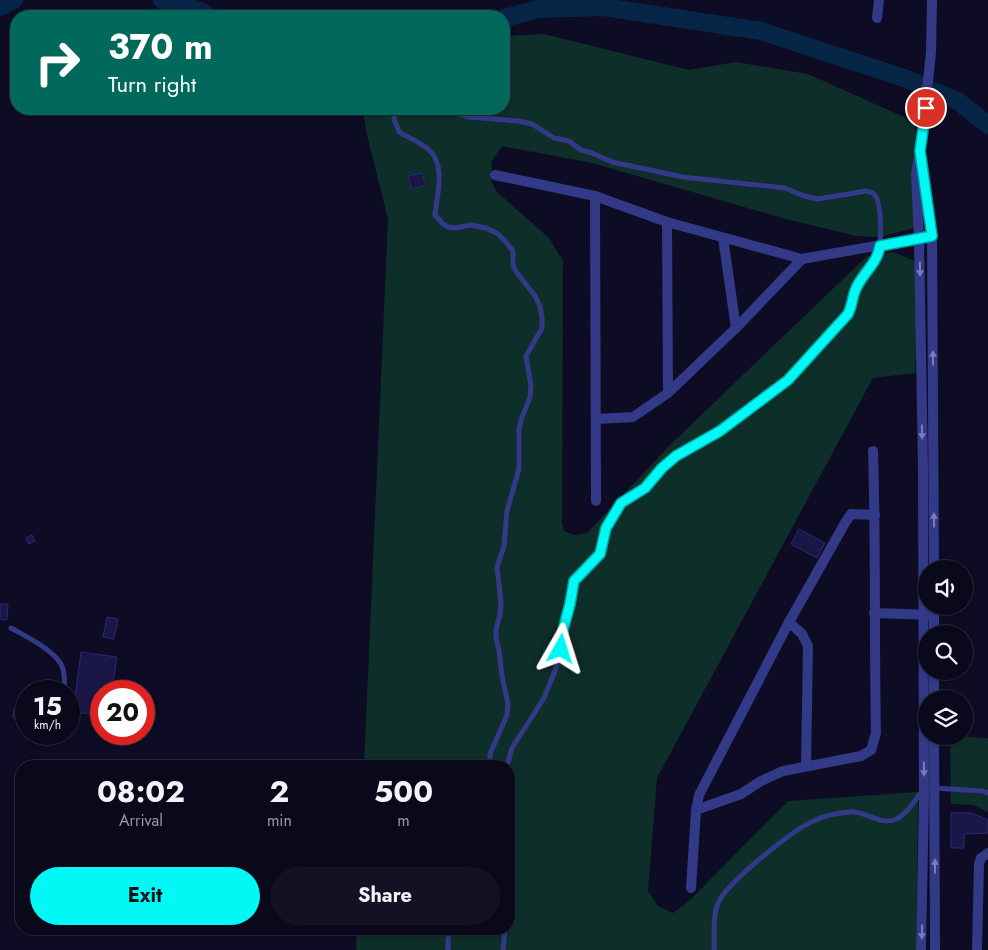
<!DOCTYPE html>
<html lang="en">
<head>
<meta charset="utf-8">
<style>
  :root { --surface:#0a091b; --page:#131224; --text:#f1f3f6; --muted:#999aa3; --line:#2a2a3a; --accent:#00f9f5 }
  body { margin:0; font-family:Jost,sans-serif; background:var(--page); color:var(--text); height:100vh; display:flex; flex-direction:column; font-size:19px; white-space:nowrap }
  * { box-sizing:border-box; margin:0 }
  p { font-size:16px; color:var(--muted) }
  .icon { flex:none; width:28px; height:28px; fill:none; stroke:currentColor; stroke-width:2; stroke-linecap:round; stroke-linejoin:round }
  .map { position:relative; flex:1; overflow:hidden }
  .side { position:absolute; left:15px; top:760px; width:500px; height:175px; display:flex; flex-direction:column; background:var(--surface); border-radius:20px; box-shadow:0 1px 4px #0004,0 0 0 1px var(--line) }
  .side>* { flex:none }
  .guide { position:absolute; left:10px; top:10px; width:500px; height:105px; border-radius:20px; box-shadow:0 1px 4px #0004,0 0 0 1px var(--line); background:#00695c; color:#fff; overflow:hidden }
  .buttons { position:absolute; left:918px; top:560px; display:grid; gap:10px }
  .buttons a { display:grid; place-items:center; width:55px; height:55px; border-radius:50%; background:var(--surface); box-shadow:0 1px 4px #0004,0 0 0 1px var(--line); font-size:25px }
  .speed { position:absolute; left:15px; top:680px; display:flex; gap:10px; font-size:25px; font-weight:700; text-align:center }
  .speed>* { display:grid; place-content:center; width:65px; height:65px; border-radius:50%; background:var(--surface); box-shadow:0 1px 4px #0004,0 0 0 1px var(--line); line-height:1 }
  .speed small { font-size:12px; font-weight:400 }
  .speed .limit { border:8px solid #d22; background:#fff; color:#111 }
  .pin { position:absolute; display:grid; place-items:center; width:42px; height:42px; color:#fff; margin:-21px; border:2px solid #fff; border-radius:50%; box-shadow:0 1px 5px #0007 }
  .me { position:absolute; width:55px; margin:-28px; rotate:6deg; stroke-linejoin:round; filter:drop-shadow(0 0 4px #0008) }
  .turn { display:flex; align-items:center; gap:18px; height:105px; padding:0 15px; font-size:22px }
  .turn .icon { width:65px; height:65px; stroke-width:2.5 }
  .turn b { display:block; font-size:35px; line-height:42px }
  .eta { display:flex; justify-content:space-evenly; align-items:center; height:85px; text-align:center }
  .eta b { font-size:30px; font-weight:700; line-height:35px }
  .primary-button { display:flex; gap:10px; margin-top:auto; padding:10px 15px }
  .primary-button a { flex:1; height:58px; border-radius:30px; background:var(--accent); color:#111; font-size:20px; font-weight:700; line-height:58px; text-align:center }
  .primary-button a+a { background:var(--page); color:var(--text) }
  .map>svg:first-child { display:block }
</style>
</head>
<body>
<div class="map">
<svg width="988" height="950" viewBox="0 0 988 950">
  <rect width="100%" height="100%" fill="#0d0c24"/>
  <g fill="#0e2e29">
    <path d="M544,34L689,70L736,62L808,74L915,122L918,227L880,237L856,236L786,219L592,163L502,146L492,161L491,181L497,192L549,238L563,261L562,523L564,531L574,535L587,533L669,446L867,256L893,252L920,263L915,373L873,378L657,778L648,891L658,906L673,913L689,901L788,801L918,792L916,950H356L357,929H509V766H364L388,219L367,135L363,109H504V36Z"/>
    <path d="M950,736L988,738V812L973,805L951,804Z"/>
  </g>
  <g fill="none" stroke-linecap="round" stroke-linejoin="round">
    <g stroke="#072647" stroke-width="18">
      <path d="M162,0C178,7 195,6 209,16"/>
      <path d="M0,7L14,0"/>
      <path d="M504,18L539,9L604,7L761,31L907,79L959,102L988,125"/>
    </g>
  </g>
  <g fill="#1a1646" stroke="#2c2675">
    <path d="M422,173L425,185L412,189L408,176Z"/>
    <path d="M799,529L825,543L817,558L791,544Z"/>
    <path d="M32,535L35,541L29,544L26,538Z"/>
    <path d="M0,604H8L7,620L0,619Z"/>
    <path d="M107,617L118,619L114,639L103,637Z"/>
    <path d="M81,652L117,657L112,691H101V715L73,712Z"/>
    <path d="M14,709L26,711V730L21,729L23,719L13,718Z"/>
    <path d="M951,813H972L988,820V833L964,834V848H951Z"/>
  </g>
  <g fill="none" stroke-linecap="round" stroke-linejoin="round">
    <g stroke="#323987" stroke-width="5">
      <path d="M396,109L394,119L399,132C408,138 421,142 429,150C446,165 437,195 435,215L443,224L448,227L455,228L471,225L486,228L498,234L506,242L513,251V265L517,273L535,296L540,306L542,317V328L526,356L531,386L530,397L521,420L519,430V469L507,511L504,546L497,567L501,603L500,615L496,629V638L499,650L502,676L508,704L507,715L490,754V766"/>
      <path d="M444,109L468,117L519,121L532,124L554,138L569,141L581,150L592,153L612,162L683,177L785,188L804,196L818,199L866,191L873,193C883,201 882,249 876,260C870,272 859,280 854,292C851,300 852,307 848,314L788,381L720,431L676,456L662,468L645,488L628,498L617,509L606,528L600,554L574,581L570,604L563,630L561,649L557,666L544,698L512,748L507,766"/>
      <path d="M11,628C25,636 59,652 63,669C65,676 64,683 65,689"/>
      <path d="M933,788L983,791L988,793"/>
      <path d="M509,794C513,814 514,830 509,850"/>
      <path d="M448,950V939L451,929"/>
      <path d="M503,950L505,929"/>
      <path d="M714,950C715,935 712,915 719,901C730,881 794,828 816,820C826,815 838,813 849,812C864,810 879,825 894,820C906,816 915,800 923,790"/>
    </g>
    <g stroke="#323987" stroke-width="10">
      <path d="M877,18L879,0"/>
      <path d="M922,157L932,236L934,569"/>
      <path d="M495,175L595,196L667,222L802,259L932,236"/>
      <path d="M595,196L596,501"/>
      <path d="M667,222L668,393"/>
      <path d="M723,238L736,328"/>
      <path d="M596,419L633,417L668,393L736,328L802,259"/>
      <path d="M934,606V634"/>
      <path d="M874,613L934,615"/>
      <path d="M789,622L802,634L808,646L806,766"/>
      <path d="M934,671V699"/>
      <path d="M934,736L935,950"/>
      <path d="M696,810L741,794L761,781L783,771L861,756L871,750L876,733C874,639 876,545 873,451"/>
      <path d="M691,888L696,810L699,795L789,622L845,523L851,514L875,515"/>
      <path d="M921,950L924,796L923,469L919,239L916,173L920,151L925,109L931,52L932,0"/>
      <path d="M977,950L979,864L981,858L988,853"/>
    </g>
  </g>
  <defs><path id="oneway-solid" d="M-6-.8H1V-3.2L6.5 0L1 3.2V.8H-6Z" transform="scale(1.25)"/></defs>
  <g fill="#787cbd">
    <use href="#oneway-solid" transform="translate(920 269) rotate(89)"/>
    <use href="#oneway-solid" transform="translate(933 358) rotate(-90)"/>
    <use href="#oneway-solid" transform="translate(922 432) rotate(89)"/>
    <use href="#oneway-solid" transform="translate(934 520) rotate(-90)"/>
    <use href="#oneway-solid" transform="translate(924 769) rotate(89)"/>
    <use href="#oneway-solid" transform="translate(935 866) rotate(-90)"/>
    <use href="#oneway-solid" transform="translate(922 932) rotate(91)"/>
  </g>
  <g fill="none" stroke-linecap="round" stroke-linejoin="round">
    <g stroke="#00a29f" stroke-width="12">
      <path id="route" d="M561,649L563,630L570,604L574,581L600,554L606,528L621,503L645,488L662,468L676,456L720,431L788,380L848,314C852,306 852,299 855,291C861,274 877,265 880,246L932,236L920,151L926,108"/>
    </g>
    <use href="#route" stroke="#00f9f5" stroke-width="9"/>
  </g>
</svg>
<div class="buttons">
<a><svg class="icon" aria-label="sound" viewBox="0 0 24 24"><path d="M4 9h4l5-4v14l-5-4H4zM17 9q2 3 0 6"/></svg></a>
<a><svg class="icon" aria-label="search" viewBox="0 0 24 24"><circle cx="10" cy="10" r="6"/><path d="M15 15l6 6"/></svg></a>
<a><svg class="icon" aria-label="layers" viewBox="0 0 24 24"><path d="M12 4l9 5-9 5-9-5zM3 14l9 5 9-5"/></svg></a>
</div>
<div class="speed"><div>15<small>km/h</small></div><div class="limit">20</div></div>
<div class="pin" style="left:926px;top:108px;background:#d93025"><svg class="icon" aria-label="arrive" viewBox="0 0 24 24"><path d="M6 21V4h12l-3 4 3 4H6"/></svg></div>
<svg class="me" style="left:561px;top:649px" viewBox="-20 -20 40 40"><path d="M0-17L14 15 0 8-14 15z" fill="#00f9f5" stroke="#fff" stroke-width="4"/></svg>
<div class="guide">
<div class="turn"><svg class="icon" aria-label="right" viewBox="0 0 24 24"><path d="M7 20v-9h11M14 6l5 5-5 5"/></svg><div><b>370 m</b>Turn right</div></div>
</div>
<section class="side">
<div class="eta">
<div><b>08:02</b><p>Arrival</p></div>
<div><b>2</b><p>min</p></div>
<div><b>500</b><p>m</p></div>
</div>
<div class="primary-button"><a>Exit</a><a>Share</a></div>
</section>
</div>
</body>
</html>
